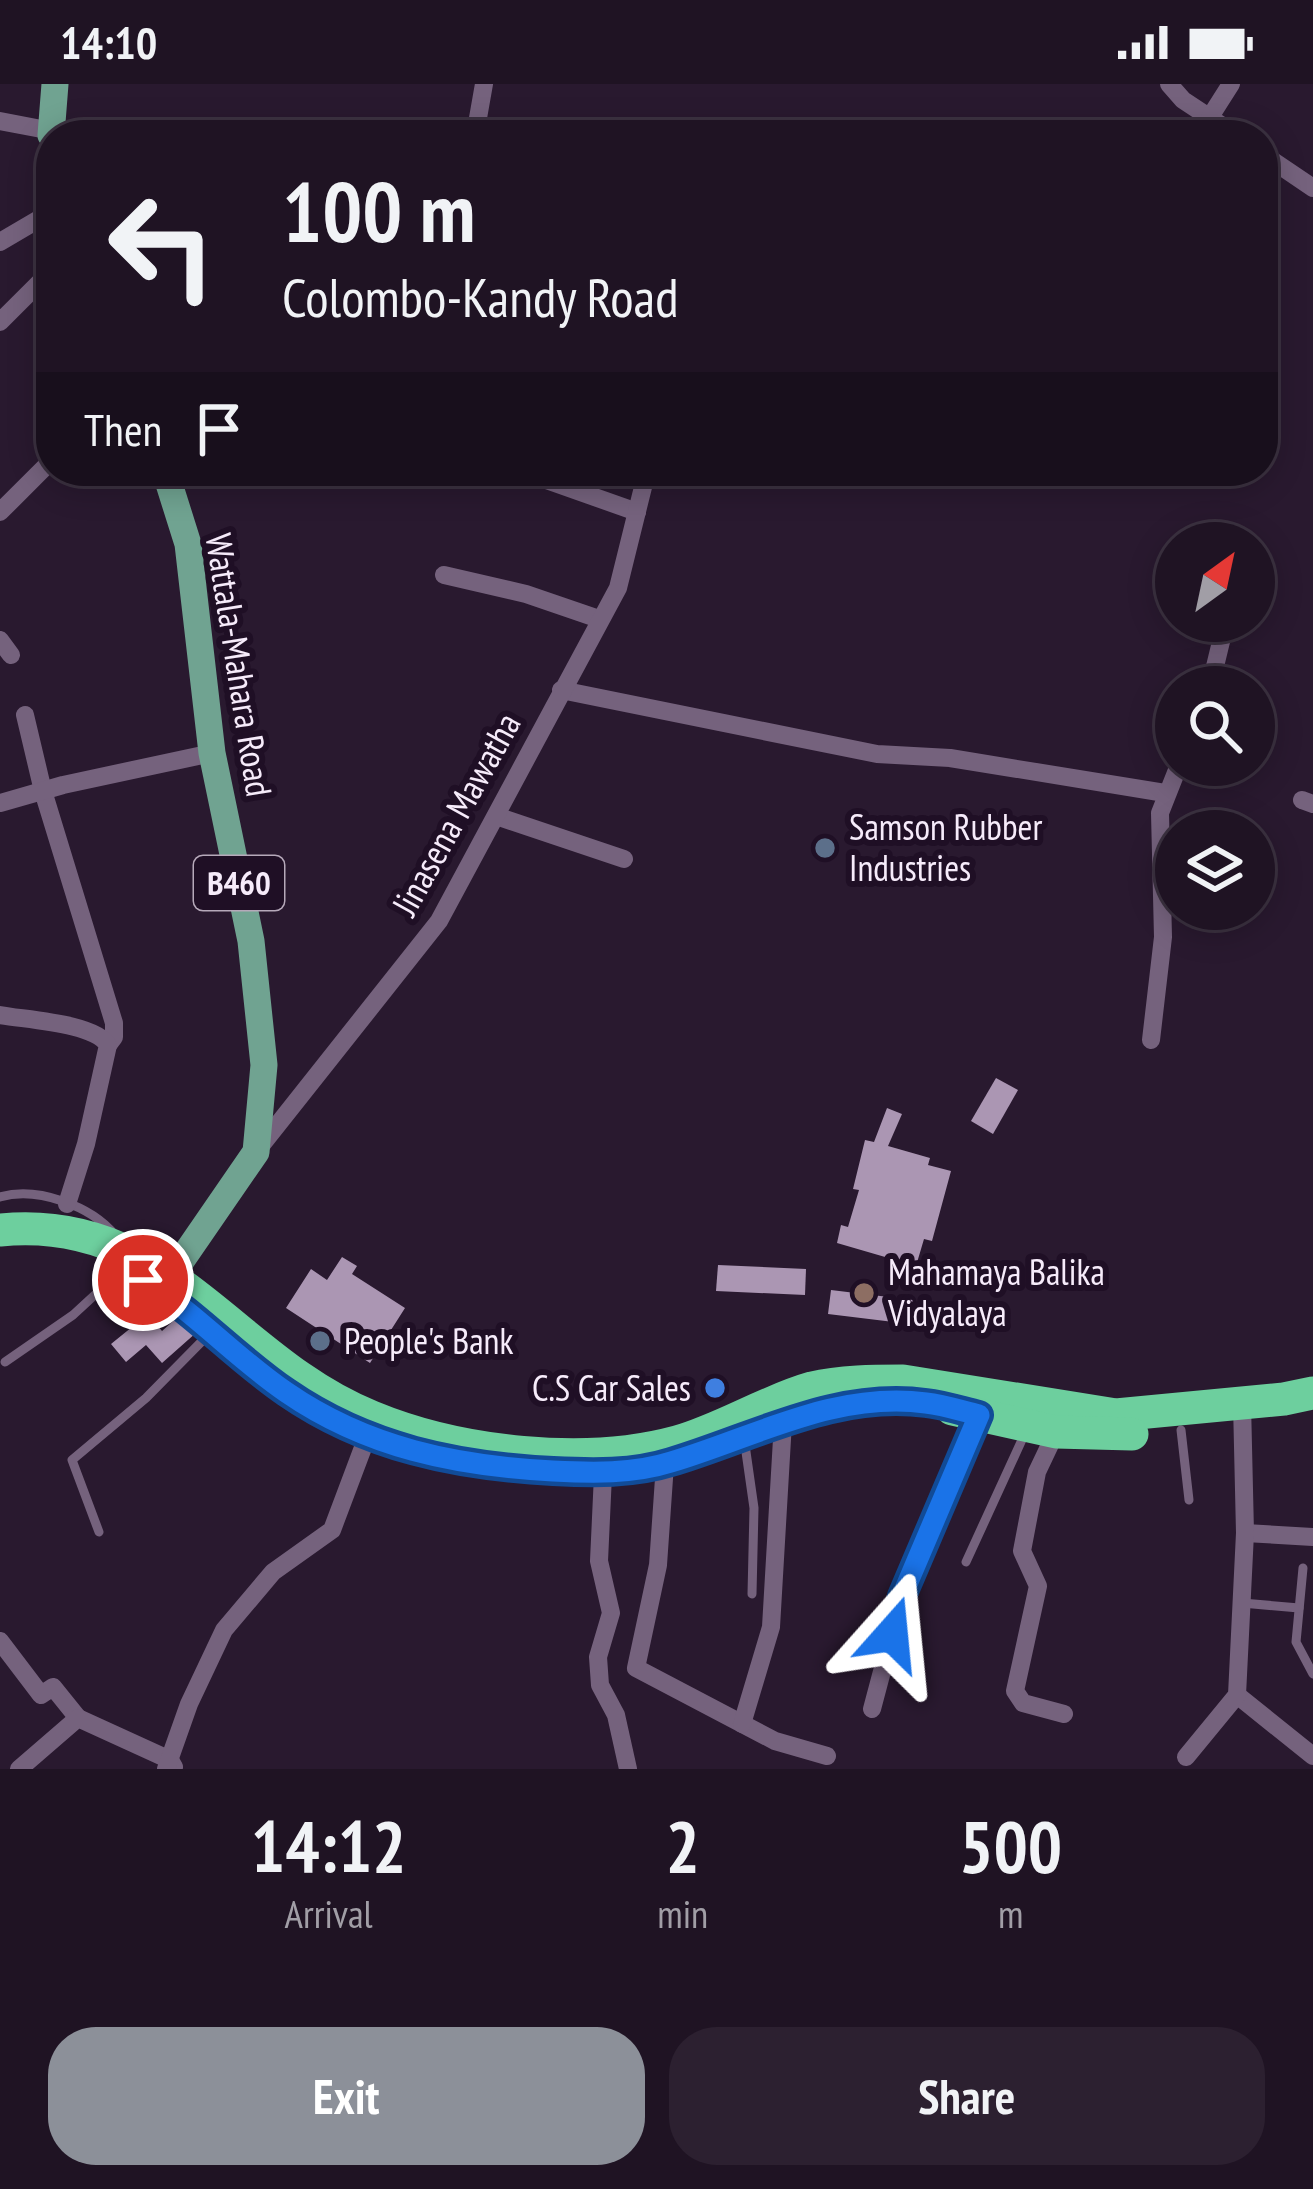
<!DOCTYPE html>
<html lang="en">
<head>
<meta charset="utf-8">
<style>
  :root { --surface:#1f1323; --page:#2c2030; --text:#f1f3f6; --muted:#a19ea6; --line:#3c3241; --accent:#8c9099 }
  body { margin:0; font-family:"PT Sans Narrow",sans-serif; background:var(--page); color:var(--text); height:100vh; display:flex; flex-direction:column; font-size:45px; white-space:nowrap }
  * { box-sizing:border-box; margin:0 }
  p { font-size:39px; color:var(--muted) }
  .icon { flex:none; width:66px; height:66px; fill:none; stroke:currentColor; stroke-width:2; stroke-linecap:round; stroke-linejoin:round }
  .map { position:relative; height:1685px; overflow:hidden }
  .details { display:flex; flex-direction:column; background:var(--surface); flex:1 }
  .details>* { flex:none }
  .hud { position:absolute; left:36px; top:36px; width:1242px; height:366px; border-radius:48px; box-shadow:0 6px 30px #0003,0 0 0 3px var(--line); background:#1f1323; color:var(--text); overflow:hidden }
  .needle { width:78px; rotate:33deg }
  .controls { position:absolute; left:1155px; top:438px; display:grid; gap:24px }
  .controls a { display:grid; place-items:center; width:120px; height:120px; border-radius:50%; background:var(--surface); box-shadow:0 6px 30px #0003,0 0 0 3px var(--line); font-size:60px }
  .pin { position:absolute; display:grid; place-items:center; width:102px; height:102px; color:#fff; margin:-51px; border:6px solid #fff; border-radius:50%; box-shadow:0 3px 12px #0007 }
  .me { position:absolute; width:132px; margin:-66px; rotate:18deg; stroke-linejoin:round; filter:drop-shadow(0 0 9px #0008) }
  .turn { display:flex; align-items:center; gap:42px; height:252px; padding:0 48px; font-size:54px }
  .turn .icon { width:156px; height:156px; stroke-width:2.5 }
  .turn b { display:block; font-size:84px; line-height:102px }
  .then { display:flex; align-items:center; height:114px; padding:0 48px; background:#0003; gap:24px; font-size:45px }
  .eta { display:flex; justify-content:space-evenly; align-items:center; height:204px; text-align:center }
  .eta b { font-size:72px; font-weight:700; line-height:84px }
  .primary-button { display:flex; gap:24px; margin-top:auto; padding:24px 48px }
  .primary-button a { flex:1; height:138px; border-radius:48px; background:var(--accent); color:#fff; font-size:48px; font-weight:700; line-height:138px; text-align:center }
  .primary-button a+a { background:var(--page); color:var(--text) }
  .status { display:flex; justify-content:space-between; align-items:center; height:84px; padding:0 60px; background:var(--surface); direction:ltr }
  .status svg { height:33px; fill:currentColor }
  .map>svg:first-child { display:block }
</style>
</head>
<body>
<div class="status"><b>14:10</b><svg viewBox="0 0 49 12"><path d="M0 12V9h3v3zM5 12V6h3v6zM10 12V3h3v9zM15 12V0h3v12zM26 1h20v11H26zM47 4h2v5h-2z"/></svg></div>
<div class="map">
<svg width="1313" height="1685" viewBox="0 0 1313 1685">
  <rect width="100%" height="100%" fill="#29192f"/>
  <g fill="#ab96b3">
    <path d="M996,994L1018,1006L993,1050L971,1037Z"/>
    <path d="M887,1024L902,1030L888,1062L930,1074L928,1081L951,1087L932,1157L924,1155L916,1182L837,1159L841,1141L848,1143L859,1106L853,1105L865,1056L874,1058Z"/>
    <path d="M342,1173L357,1182L352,1190L405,1224L370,1279L286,1224L311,1185L327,1196Z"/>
    <path d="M718,1181L806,1185L805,1211L716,1207Z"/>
    <path d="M831,1206L913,1216L910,1240L828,1230Z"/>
    <path d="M148,1230L162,1247L181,1230L197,1248L162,1279L146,1261L126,1278L111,1260Z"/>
  </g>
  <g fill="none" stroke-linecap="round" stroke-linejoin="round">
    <g stroke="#75627d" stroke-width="9">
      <path d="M0,1113C37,1102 91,1122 115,1151"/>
      <path d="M5,1278L73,1231L123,1185"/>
      <path d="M1181,1346L1189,1416"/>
      <path d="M744,1354L754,1424L752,1510"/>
      <path d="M99,1448L72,1376L146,1314L212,1247"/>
      <path d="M966,1478L1026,1347"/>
      <path d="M1303,1484L1296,1558L1313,1590"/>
      <path d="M1242,1519L1299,1524"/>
    </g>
    <g stroke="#75627d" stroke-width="18">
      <path d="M1169,0L1183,16L1236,51"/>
      <path d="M1210,33L1231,0"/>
      <path d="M0,37L52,47"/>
      <path d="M475,51L484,0"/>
      <path d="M1263,70L1313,104"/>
      <path d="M0,158L51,128"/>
      <path d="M0,238L51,187"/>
      <path d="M521,387L637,428"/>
      <path d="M0,428L51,377"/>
      <path d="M444,491L526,510L599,535"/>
      <path d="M0,556L11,571"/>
      <path d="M1210,603L1226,537"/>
      <path d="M561,606L877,670L950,674L1165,709"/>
      <path d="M25,631L43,707L114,939V953L108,961"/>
      <path d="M1302,716L1313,720"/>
      <path d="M0,719L63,701L212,669"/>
      <path d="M496,732L624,775"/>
      <path d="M0,931C27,936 94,939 108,961L86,1060L67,1120"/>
      <path d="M1151,956L1163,853L1160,729L1179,681"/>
      <path d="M256,1068L439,837L618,504L647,387"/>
      <path d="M1056,1348L1037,1388L1022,1467L1038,1502L1015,1607L1023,1619L1064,1630"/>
      <path d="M604,1369L599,1477L611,1529L598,1573L600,1601L616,1631L628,1685"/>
      <path d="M665,1380L658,1481L636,1584L775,1657L827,1672"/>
      <path d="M1245,1449L1313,1453"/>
      <path d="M0,1557L41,1611L53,1603L78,1634"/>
      <path d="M1237,1611L1313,1672"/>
      <path d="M872,1625L902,1512L979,1331"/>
      <path d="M742,1640L771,1543L783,1338"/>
      <path d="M1186,1673L1237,1611L1245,1449L1242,1319"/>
      <path d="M19,1685L78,1634L170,1676L174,1683"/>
      <path d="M166,1685L189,1620L224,1546L273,1488L332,1446L367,1353"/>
    </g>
    <g stroke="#70a391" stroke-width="27">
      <path d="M51,51L55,0"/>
      <path d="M165,387L188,460L212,669L251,857L264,981L256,1068L172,1190"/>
    </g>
    <g stroke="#6dcf9e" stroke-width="33">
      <path d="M0,1146C169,1129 233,1278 372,1333C459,1369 585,1383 677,1358C723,1345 766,1317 812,1304C841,1297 874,1297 903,1297L1116,1331L1284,1315L1313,1309"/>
      <path d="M952,1325L1056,1348L1132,1350"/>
    </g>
  </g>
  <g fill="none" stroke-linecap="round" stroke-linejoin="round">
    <g stroke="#114b97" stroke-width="30">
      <path id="route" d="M143,1196C195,1228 236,1274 286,1308C367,1364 457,1382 553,1387C592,1389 633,1390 671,1378C755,1353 835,1307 926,1319C944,1321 962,1327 979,1331L902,1512L892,1550"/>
    </g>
    <use href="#route" stroke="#1a73e8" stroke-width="21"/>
  </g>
  <g fill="#5c6f8a" stroke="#1f0f25" stroke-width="4.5">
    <circle cx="825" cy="764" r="12"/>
    <circle cx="320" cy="1257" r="12"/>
  </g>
  <circle fill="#8d6e63" stroke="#1f0f25" stroke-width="4.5" cx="864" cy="1209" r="12"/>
  <circle fill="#3f7fe0" stroke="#1f0f25" stroke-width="4.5" cx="715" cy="1304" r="12"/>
  <g text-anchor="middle" stroke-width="12" stroke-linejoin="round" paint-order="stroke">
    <rect fill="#1f0f25" stroke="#b6a9ba" stroke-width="3" x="194" y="772" width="90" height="54" rx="9"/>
    <g font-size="33" font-weight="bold" fill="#f6ebfa">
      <text x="239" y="811">B460</text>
    </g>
    <g font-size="36" fill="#f6ebfa" stroke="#1f0f25">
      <text transform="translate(239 581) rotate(81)" y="13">Wattala-Mahara Road</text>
      <text transform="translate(456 730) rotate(-61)" y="13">Jinasena Mawatha</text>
    </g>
    <g font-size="36" fill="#f6ebfa" stroke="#1f0f25" text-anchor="start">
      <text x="849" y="756">Samson Rubber<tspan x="849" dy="41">Industries</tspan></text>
      <text x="888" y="1201">Mahamaya Balika<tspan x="888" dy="41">Vidyalaya</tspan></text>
      <text x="344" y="1270">People's Bank</text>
      <text x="691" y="1317" text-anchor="end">C.S Car Sales</text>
    </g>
  </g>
</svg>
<div class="controls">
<a><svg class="needle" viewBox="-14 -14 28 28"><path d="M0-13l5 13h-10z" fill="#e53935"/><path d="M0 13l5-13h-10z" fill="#a19ea6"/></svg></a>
<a><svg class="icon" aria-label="search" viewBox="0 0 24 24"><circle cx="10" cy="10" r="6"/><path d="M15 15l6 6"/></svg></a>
<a><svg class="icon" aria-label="layers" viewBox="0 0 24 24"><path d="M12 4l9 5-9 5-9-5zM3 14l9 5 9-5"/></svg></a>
</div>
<div class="pin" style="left:143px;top:1196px;background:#d93025"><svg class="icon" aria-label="arrive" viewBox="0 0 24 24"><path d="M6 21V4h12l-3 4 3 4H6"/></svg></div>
<svg class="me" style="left:892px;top:1550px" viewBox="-20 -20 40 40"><path d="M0-17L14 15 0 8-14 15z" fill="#1a73e8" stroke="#fff" stroke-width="4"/></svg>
<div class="hud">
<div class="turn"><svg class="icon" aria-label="left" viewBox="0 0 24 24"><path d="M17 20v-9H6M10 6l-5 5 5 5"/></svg><div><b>100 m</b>Colombo-Kandy Road</div></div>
<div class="then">Then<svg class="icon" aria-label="arrive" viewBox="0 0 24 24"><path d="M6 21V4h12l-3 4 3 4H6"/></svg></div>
</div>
</div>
<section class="details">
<div class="eta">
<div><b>14:12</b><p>Arrival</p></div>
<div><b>2</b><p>min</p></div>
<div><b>500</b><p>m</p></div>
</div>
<div class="primary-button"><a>Exit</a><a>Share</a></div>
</section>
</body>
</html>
